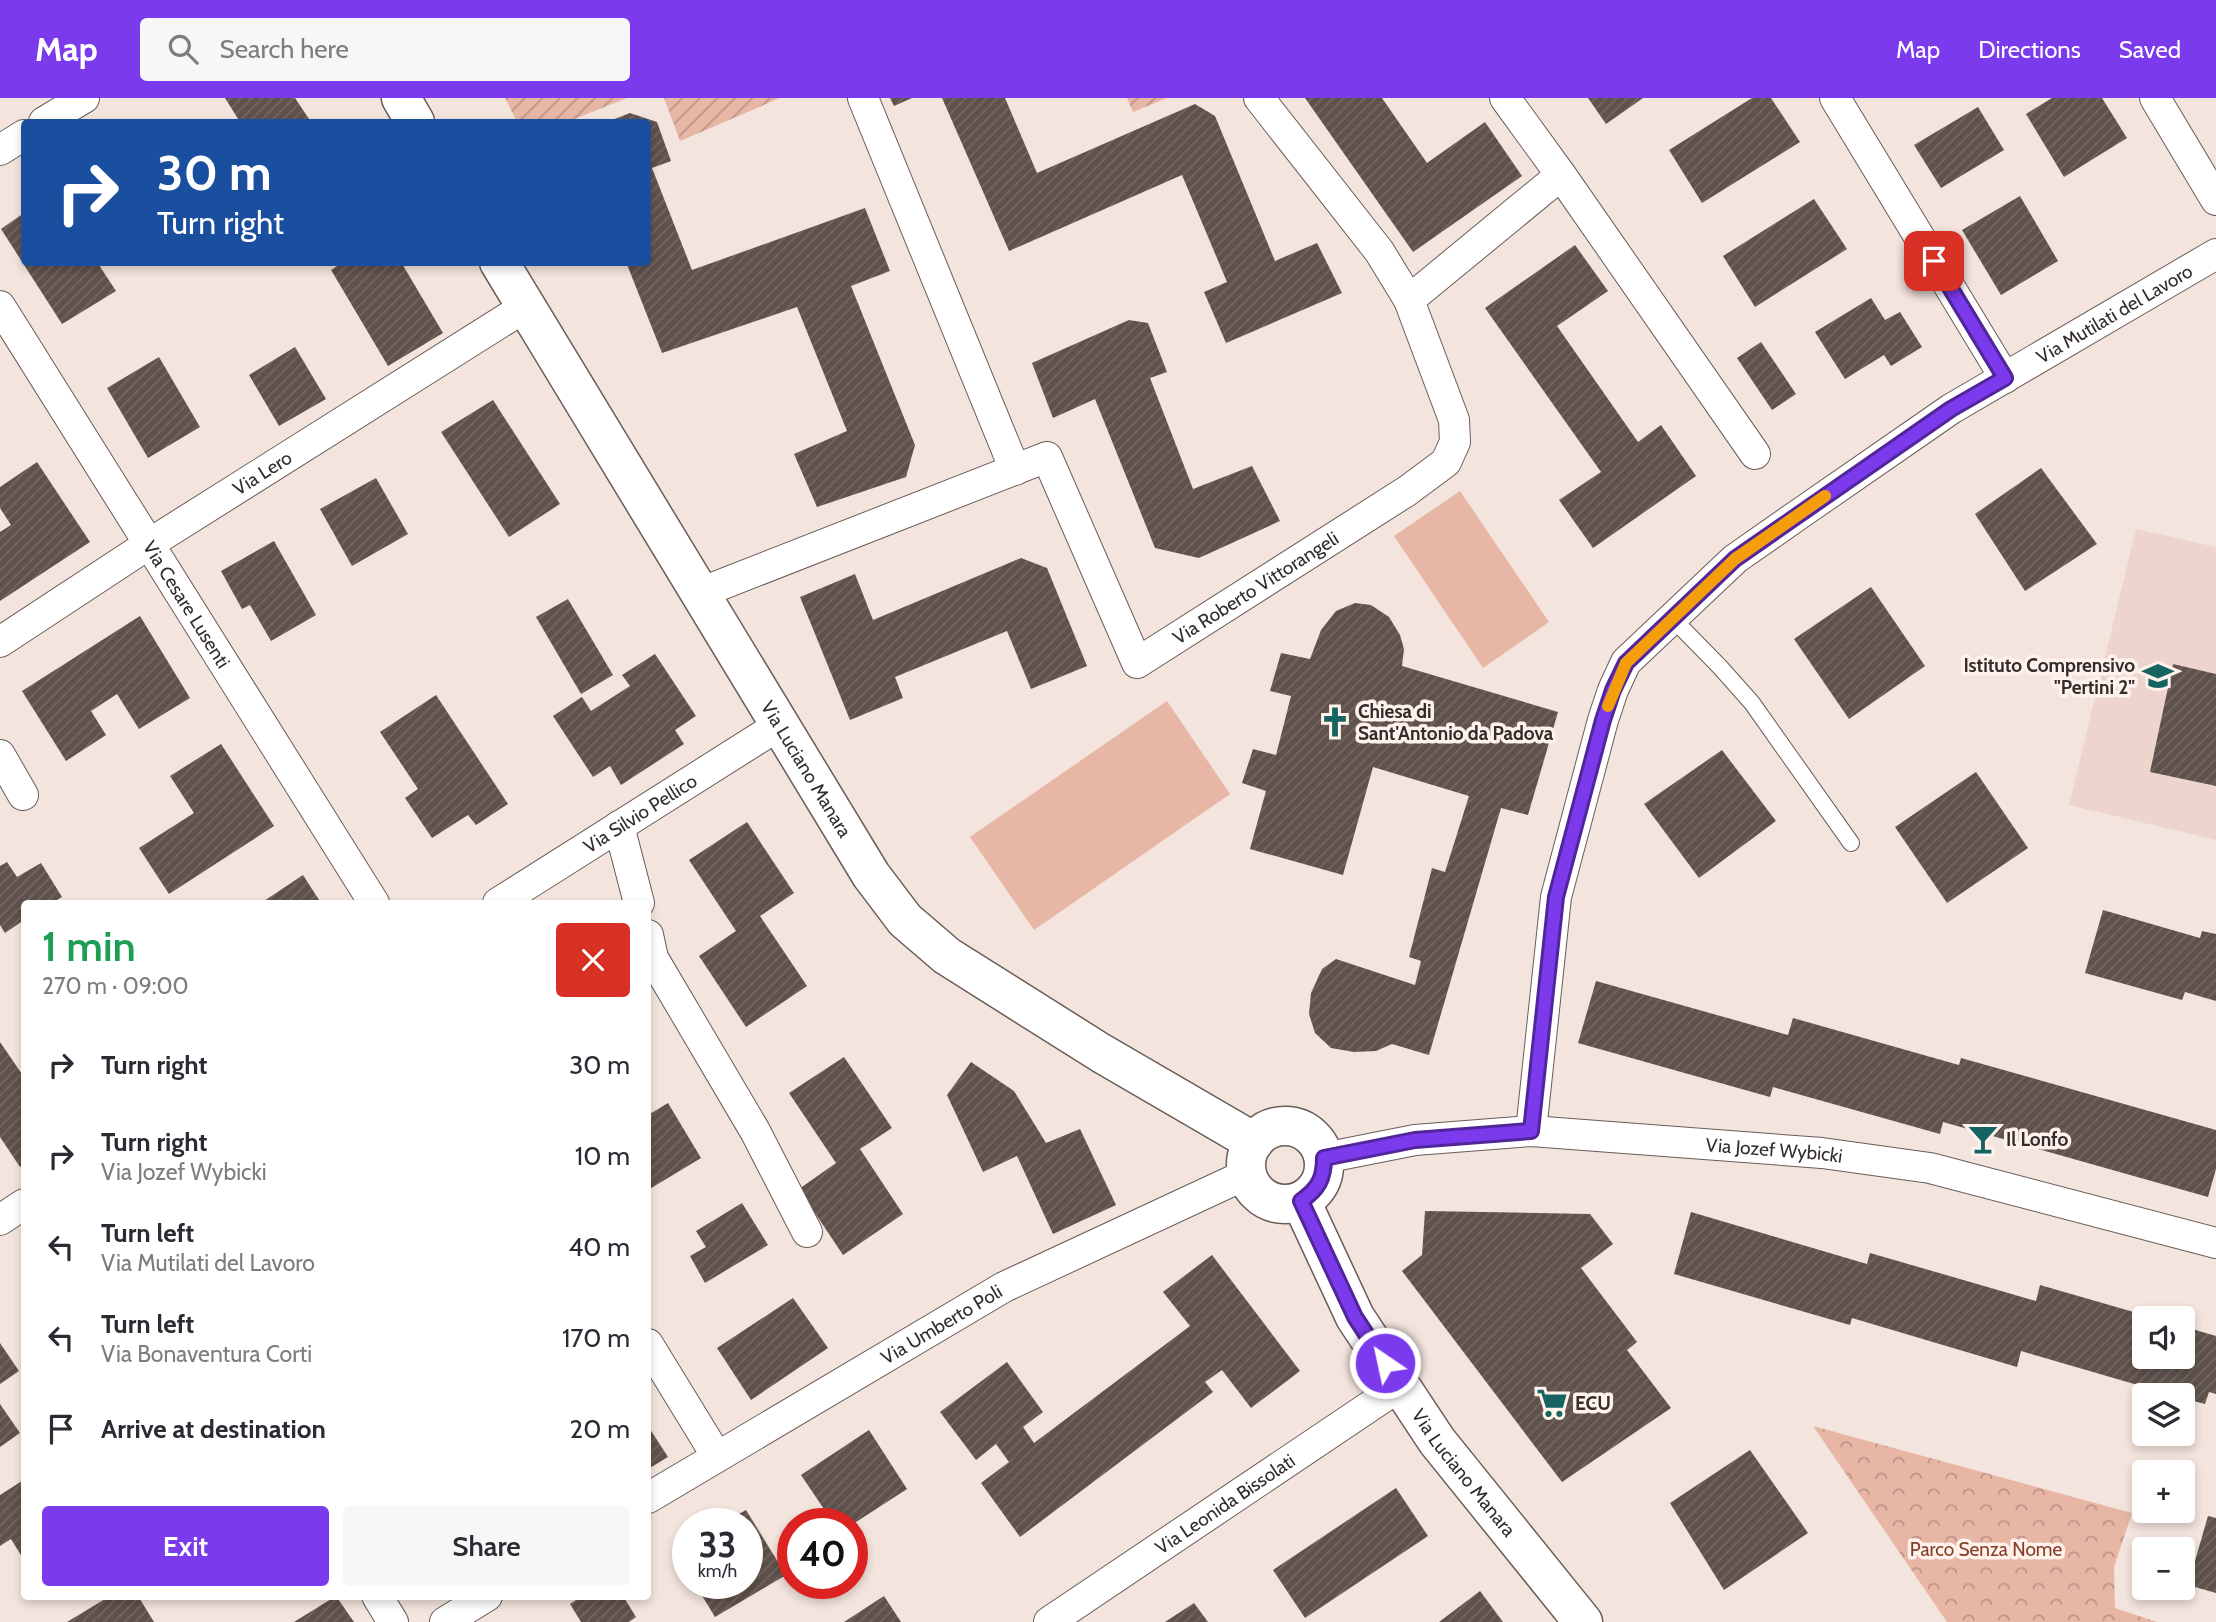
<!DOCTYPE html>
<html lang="en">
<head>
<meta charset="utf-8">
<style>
  :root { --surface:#fff; --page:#f7f7f7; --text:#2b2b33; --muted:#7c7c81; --accent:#7c3aed }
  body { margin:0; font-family:Cabin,sans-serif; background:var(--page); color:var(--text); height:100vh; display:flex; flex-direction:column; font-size:26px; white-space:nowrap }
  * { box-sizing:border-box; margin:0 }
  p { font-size:23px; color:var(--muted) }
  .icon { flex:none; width:38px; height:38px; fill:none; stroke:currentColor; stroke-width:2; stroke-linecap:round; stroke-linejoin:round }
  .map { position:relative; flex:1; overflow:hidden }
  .drawer { position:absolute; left:21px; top:802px; width:630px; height:700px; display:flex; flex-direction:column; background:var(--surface); border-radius:7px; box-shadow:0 4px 10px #0003 }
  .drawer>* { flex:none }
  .hud { position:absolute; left:21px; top:21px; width:630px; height:147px; border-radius:7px; box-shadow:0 4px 10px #0003; background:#1a4fa0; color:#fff; overflow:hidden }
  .controls { position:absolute; left:2132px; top:1208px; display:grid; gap:14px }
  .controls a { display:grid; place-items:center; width:63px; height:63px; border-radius:7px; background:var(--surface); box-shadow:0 4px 10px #0003; font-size:35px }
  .speed { position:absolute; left:672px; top:1410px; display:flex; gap:14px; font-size:35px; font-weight:700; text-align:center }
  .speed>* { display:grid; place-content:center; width:91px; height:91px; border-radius:50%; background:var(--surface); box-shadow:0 4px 10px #0003; line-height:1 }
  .speed small { font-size:18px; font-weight:400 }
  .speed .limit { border:10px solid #d22; background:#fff; color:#111 }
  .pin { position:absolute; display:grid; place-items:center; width:60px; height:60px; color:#fff; margin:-30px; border-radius:14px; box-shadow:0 4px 10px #0006 }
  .me { position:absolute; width:77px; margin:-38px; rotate:326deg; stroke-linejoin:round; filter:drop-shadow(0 0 5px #0008) }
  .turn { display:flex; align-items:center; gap:24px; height:147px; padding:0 21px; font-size:32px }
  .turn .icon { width:91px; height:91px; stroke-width:2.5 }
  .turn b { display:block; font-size:49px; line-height:60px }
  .round { display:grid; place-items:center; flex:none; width:74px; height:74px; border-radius:7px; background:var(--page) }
  .summary { display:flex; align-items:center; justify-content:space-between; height:119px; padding:0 21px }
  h1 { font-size:42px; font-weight:600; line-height:52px; color:#1e9e55 }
  .button { display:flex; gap:14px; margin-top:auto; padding:14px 21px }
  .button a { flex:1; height:80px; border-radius:7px; background:var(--accent); color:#fff; font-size:28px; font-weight:600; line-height:80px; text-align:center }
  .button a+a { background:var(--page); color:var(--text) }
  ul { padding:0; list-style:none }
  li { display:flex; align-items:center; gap:21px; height:91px; padding:0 21px }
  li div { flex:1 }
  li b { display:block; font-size:26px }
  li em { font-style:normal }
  header { display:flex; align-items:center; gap:42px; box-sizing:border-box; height:98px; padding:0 35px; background:var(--accent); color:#fff }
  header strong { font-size:33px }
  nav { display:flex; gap:38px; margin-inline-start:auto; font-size:24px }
  .search { width:490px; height:63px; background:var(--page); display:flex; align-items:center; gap:18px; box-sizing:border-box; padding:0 24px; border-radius:7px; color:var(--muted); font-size:26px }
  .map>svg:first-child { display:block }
</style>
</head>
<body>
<header>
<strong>Map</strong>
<div class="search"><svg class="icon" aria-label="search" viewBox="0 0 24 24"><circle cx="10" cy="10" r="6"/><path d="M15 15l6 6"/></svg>Search here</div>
<nav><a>Map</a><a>Directions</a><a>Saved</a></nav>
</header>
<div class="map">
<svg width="2216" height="1524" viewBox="0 0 2216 1524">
  <defs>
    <pattern id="forest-crowns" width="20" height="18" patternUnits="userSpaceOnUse" patternTransform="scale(1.75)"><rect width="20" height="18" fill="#e7b6a5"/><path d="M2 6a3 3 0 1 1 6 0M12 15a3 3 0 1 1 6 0" fill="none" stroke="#bc9487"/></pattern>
    <pattern id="garden-furrows" width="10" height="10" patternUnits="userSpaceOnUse" patternTransform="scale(1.75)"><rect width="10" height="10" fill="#e7b6a5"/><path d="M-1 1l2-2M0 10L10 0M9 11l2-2" fill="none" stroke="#bc9487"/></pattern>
    <pattern id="building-hatch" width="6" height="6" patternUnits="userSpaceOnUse" patternTransform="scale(1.75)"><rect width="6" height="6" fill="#5f514c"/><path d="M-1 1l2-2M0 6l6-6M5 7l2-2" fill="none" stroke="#736763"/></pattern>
  </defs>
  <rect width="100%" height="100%" fill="#f4e4de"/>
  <path fill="#edd5cd" d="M2136,431L2216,449V742L2069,707Z"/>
  <path fill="url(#forest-crowns)" d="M1813,1328L2132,1415L2114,1469L2115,1510L2157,1524H1947Z"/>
  <g fill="url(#garden-furrows)">
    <path d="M505,0H627L567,24H517Z"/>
    <path d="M664,0H780L680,43Z"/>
    <path d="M1127,0H1167L1133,14Z"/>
  </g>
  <g fill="#e7b6a5">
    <path d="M1460,393L1549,524L1483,570L1394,438Z"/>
    <path d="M1167,603L1230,696L1034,832L970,739Z"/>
  </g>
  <g fill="url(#building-hatch)">
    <path d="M225,0H295L311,24H240Z"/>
    <path d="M890,0H912L894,8Z"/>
    <path d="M942,0H1005L1037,75L1195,6L1215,18L1275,163L1317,145L1342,195L1226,245L1204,194L1227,184L1182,77L1009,153Z"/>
    <path d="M1305,0H1382L1427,65L1485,24L1522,78L1413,154Z"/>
    <path d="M1588,0H1643L1606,26Z"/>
    <path d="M1752,0H1771L1800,44L1702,105L1669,52Z"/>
    <path d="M2052,0H2102L2127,40L2064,79L2026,16Z"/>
    <path d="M1978,9L2004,52L1941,90L1914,47Z"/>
    <path d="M630,15L657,24L671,63L652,70L692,172L865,110L890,173L851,188L915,347L906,379L817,409L794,356L847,333L797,209L662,255L626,164H648V24H607Z"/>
    <path d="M2020,98L2058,163L2001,197L1962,132Z"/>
    <path d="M1814,101L1847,151L1755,209L1723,158Z"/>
    <path d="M24,115V164H97L116,193L62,226L1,131Z"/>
    <path d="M1575,147L1608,193L1557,228L1638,344L1661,327L1696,378L1593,450L1559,402L1601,374L1485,210Z"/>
    <path d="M343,164H401L443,235L388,268L331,172Z"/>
    <path d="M1871,200L1885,222L1900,214L1922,249L1891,268L1884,257L1845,281L1815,234Z"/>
    <path d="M1129,222L1148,225L1167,274L1150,280L1193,391L1252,368L1280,423L1199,460L1155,450L1095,301L1053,320L1032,265Z"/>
    <path d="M1761,244L1796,296L1772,312L1737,260Z"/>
    <path d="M295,249L326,301L279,328L249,277Z"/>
    <path d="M159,259L200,329L148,360L107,290Z"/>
    <path d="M493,302L560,406L509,439L441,334Z"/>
    <path d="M37,364L90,444L0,503V434L11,427L0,410V389Z"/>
    <path d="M2041,370L2097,446L2025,493L1975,416Z"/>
    <path d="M376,380L408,436L352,468L320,411Z"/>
    <path d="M274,443L316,517L271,543L250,507L242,511L221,473Z"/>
    <path d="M1021,460L1047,470L1087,568L1031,591L1007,533L895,579L903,600L850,622L800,499L855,476L873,522Z"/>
    <path d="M1871,489L1925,568L1849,621L1794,541Z"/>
    <path d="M568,501L613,577L581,596L536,519Z"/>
    <path d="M1355,505L1371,507L1389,519L1400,537L1404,551L1402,568L1558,614L1528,717L1501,710L1429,957L1392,946L1376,953L1354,954L1331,950L1315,935L1309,916L1311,895L1322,871L1336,861L1415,887L1421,863L1409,859L1432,770L1445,774L1469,698L1373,669L1343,777L1250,751L1266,693L1242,685L1253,651L1276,657L1291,598L1270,593L1281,555L1310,561L1321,532L1336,513Z"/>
    <path d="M140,518L190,600L139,631L117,596L91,613L106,637L66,663L22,593Z"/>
    <path d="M655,556L696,618L675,632L684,646L621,687L610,668L593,679L553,618L582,599L591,613L630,588L622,577Z"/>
    <path d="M2173,566L2216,576V688L2150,674Z"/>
    <path d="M436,597L508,706L476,727L468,717L432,740L405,700L418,691L380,634Z"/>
    <path d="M221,646L274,728L169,796L139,750L194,715L170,678Z"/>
    <path d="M1722,652L1776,723L1699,780L1644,706Z"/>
    <path d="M1976,674L2028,750L1947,805L1895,729Z"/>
    <path d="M747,724L794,795L760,818L807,888L746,929L699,858L736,833L689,762Z"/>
    <path d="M7,764L17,779L41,765L62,799L52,805H24V822L5,835L0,827V768Z"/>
    <path d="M303,777L321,805H261Z"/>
    <path d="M2103,812L2200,840L2202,833L2216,836V903L2185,894L2182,902L2085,875Z"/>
    <path d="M1596,883L1788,937L1793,920L1959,967L1961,960L2216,1032V1071L2208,1099L1943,1024L1940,1036L1773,989L1770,999L1578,945Z"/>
    <path d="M0,944L24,979V1065L20,1069L0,1039Z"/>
    <path d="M844,959L892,1030L860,1051L903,1116L843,1157L799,1091L836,1065L789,995Z"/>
    <path d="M971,964L1014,993L1046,1045L1080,1031L1116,1107L1053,1136L1017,1058L983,1074L947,997Z"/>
    <path d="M668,1005L701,1060L648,1092V1017Z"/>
    <path d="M742,1105L768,1147L705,1185L690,1158L706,1149L696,1133Z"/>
    <path d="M1425,1113L1590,1116L1613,1146L1581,1170L1637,1244L1627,1252L1671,1310L1562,1384L1402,1173L1422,1157Z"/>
    <path d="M1691,1114L1867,1166L1870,1155L2036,1203L2040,1187L2151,1219L2144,1220V1258H2182V1228L2216,1238V1296L2209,1294L2205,1306L2182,1300V1297H2172L2021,1253L2017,1269L1852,1220L1850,1227L1674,1176Z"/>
    <path d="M1212,1157L1300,1273L1251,1310L1222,1272L1205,1284L1213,1294L1020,1439L981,1385L1009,1364L996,1346L976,1362L940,1314L1007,1264L1043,1314L1023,1329L1034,1345L1190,1228L1163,1194Z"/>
    <path d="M793,1200L828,1250L751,1302L717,1250Z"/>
    <path d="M0,1245L19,1273L0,1286Z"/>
    <path d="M0,1306L20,1335L0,1349Z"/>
    <path d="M648,1328L668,1359L648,1371Z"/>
    <path d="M869,1332L907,1391L853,1426H834L801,1377Z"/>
    <path d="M1750,1352L1808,1435L1724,1492L1670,1405Z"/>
    <path d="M22,1383L24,1386V1462L11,1441L0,1448V1397Z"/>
    <path d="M1396,1390L1428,1438L1305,1520L1273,1472Z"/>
    <path d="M746,1412L786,1477L715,1519L695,1486H747V1426H721Z"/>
    <path d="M2208,1418L2216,1420V1495L2188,1487Z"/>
    <path d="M688,1446V1473L676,1453Z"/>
    <path d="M1480,1493L1503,1524H1439Z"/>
    <path d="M110,1498H138L154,1524H67Z"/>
    <path d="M336,1498L354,1524H294Z"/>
    <path d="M582,1498H623L636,1519L629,1524H581L570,1506Z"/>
    <path d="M884,1498L901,1524H844Z"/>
    <path d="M1194,1505L1208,1524H1165Z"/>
  </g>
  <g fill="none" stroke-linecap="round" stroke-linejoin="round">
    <g stroke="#6a5c57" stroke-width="18">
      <path id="service" d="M1672,520L1720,569L1752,605L1851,745"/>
    </g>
    <g stroke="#6a5c57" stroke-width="32">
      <g id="minor">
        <path d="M863,0L1015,372"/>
        <path d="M1505,0L1561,77"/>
        <path d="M1835,0L2005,280"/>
        <path d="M2155,0L2216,102"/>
        <path d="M44,24L84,0"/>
        <path d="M0,52L24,37"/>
        <path d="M1409,202L1561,77L1755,356"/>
        <path id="s1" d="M0,208L374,805"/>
        <path id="s2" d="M700,495L1047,359L1137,565L1407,393L1446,364L1455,344L1454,322L1409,202L1379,153L1259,0"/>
        <path id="s3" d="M0,544L149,446L525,209"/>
        <path d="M0,657L23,697"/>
        <path d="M619,728L639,805"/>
        <path id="s4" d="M498,805L781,626"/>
        <path d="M648,837L653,860L755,1033L807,1134"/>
        <path id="s5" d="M1531,1033L1556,799L1603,622L1613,592L1626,564L1735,461L1795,419L1951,311L2216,156"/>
        <path id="s6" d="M1324,1060L1415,1042L1531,1033L1822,1055L1930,1070L2216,1145"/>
        <path d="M0,1122L24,1106"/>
        <path d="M648,1246L716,1357"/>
        <path id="s7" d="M648,1400L1004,1189L1247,1076"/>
        <path d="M377,1498L393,1524"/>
        <path d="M445,1524L487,1498"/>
        <path id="s8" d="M1049,1524L1400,1288"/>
      </g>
    </g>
    <g stroke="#6a5c57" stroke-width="41">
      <g id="tertiary">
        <path d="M401,0L415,24"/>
        <path id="s9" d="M499,164L871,777L905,822L947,858L1101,955L1254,1044"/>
        <circle cx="1285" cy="1067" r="39"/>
        <path id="s10" d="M1301,1103L1355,1219L1437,1343L1583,1524"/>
      </g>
    </g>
    <use href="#service" stroke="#fff" stroke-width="16"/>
    <use href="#minor" stroke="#fff" stroke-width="30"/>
    <use href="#tertiary" stroke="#fff" stroke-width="38"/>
  </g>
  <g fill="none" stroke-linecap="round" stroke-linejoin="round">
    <g stroke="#51269a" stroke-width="18">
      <path id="route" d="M1385,1265L1355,1219L1301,1103C1318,1091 1324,1081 1324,1060L1415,1042L1531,1033L1556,799L1603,622L1613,592L1626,565L1735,461L1951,311L2005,280L1934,163"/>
    </g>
    <use href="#route" stroke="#7c3aed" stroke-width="12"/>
    <path stroke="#f59e0b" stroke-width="12" d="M1608,608L1626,565L1735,461L1825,398"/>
  </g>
  <defs>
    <g id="school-bare" transform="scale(2.415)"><path d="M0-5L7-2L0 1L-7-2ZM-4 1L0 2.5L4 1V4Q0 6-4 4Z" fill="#166461" stroke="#fff2ed" stroke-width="2.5" paint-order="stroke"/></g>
    <g id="church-bare" transform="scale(2.415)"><path d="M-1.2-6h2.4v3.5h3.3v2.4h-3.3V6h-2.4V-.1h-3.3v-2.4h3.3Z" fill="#166461" stroke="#fff2ed" stroke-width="2.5" paint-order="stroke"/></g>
    <g id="bar-bare" transform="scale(2.415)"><path d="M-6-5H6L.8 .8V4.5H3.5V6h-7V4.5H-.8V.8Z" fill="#166461" stroke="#fff2ed" stroke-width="2.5" paint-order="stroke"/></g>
    <g id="supermarket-bare" transform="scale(2.415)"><path d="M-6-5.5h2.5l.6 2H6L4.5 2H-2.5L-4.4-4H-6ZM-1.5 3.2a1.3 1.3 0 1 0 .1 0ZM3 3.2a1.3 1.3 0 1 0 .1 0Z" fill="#166461" stroke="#fff2ed" stroke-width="2.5" paint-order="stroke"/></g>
  </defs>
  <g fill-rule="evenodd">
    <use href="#school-bare" x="2158" y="578"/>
    <use href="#church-bare" x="1335" y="624"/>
    <use href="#bar-bare" x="1983" y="1041"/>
    <use href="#supermarket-bare" x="1552" y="1305"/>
  </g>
  <g text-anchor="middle" stroke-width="7" stroke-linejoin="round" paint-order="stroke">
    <g font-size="19" fill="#332d2b" stroke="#fff2ed">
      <text dy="7" stroke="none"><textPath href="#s5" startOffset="1083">Via Mutilati del Lavoro</textPath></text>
      <text dy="7" stroke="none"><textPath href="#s3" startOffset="312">Via Lero</textPath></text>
      <text dy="7" stroke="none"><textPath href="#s2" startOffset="738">Via Roberto Vittorangeli</textPath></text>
      <text dy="7" stroke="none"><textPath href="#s1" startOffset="352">Via Cesare Lusenti</textPath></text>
      <text dy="7" stroke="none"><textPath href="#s9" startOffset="593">Via Luciano Manara</textPath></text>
      <text dy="7" stroke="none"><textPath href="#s4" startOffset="168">Via Silvio Pellico</textPath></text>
      <text dy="7" stroke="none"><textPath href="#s6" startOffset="453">Via Jozef Wybicki</textPath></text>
      <text dy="7" stroke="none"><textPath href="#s7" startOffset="341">Via Umberto Poli</textPath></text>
      <text dy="7" stroke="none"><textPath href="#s10" startOffset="318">Via Luciano Manara</textPath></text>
      <text dy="7" stroke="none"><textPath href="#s8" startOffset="212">Via Leonida Bissolati</textPath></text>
    </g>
    <g font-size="19" font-weight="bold" fill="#332d2b" stroke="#fff2ed" text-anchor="start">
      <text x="2135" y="574" text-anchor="end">Istituto Comprensivo<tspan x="2135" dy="22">"Pertini 2"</tspan></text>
      <text x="1358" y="620">Chiesa di<tspan x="1358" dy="22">Sant'Antonio da Padova</tspan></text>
      <text x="2006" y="1048">Il Lonfo</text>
      <text x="1575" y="1312">ECU</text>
    </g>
    <g font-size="19" fill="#823e24" stroke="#fff2ed">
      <text x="1986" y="1458">Parco Senza Nome</text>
    </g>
  </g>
</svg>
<div class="controls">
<a><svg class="icon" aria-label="sound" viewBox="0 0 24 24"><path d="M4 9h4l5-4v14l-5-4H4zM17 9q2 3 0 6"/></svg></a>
<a><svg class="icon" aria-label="layers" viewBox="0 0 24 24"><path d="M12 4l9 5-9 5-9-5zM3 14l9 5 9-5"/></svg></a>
<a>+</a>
<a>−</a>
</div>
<div class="speed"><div>33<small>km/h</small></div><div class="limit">40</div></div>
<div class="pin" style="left:1934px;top:163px;background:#d93025"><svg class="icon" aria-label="arrive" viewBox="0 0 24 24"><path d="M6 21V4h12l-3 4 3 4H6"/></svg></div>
<svg class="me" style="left:1385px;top:1265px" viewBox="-20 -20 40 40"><circle r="17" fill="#7c3aed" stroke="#fff" stroke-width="3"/><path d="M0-11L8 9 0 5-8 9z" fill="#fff"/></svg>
<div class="hud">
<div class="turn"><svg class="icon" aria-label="right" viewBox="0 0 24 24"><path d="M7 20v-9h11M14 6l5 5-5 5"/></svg><div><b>30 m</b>Turn right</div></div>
</div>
<section class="drawer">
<div class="summary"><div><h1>1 min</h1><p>270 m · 09:00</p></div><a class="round" style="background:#d93025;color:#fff"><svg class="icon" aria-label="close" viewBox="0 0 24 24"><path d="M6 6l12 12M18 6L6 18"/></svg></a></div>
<ul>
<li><svg class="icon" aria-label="right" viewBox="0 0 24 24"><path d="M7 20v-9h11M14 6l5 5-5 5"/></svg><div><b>Turn right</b></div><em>30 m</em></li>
<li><svg class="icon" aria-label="right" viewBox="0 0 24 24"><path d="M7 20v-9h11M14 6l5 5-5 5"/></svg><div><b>Turn right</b><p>Via Jozef Wybicki</p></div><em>10 m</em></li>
<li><svg class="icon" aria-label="left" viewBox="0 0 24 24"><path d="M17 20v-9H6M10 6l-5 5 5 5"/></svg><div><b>Turn left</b><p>Via Mutilati del Lavoro</p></div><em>40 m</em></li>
<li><svg class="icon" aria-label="left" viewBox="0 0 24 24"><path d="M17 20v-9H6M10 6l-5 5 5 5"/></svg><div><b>Turn left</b><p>Via Bonaventura Corti</p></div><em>170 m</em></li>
<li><svg class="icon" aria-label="arrive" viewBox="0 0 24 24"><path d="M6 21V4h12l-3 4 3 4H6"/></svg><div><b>Arrive at destination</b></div><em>20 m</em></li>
</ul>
<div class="button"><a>Exit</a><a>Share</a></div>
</section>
</div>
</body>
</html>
